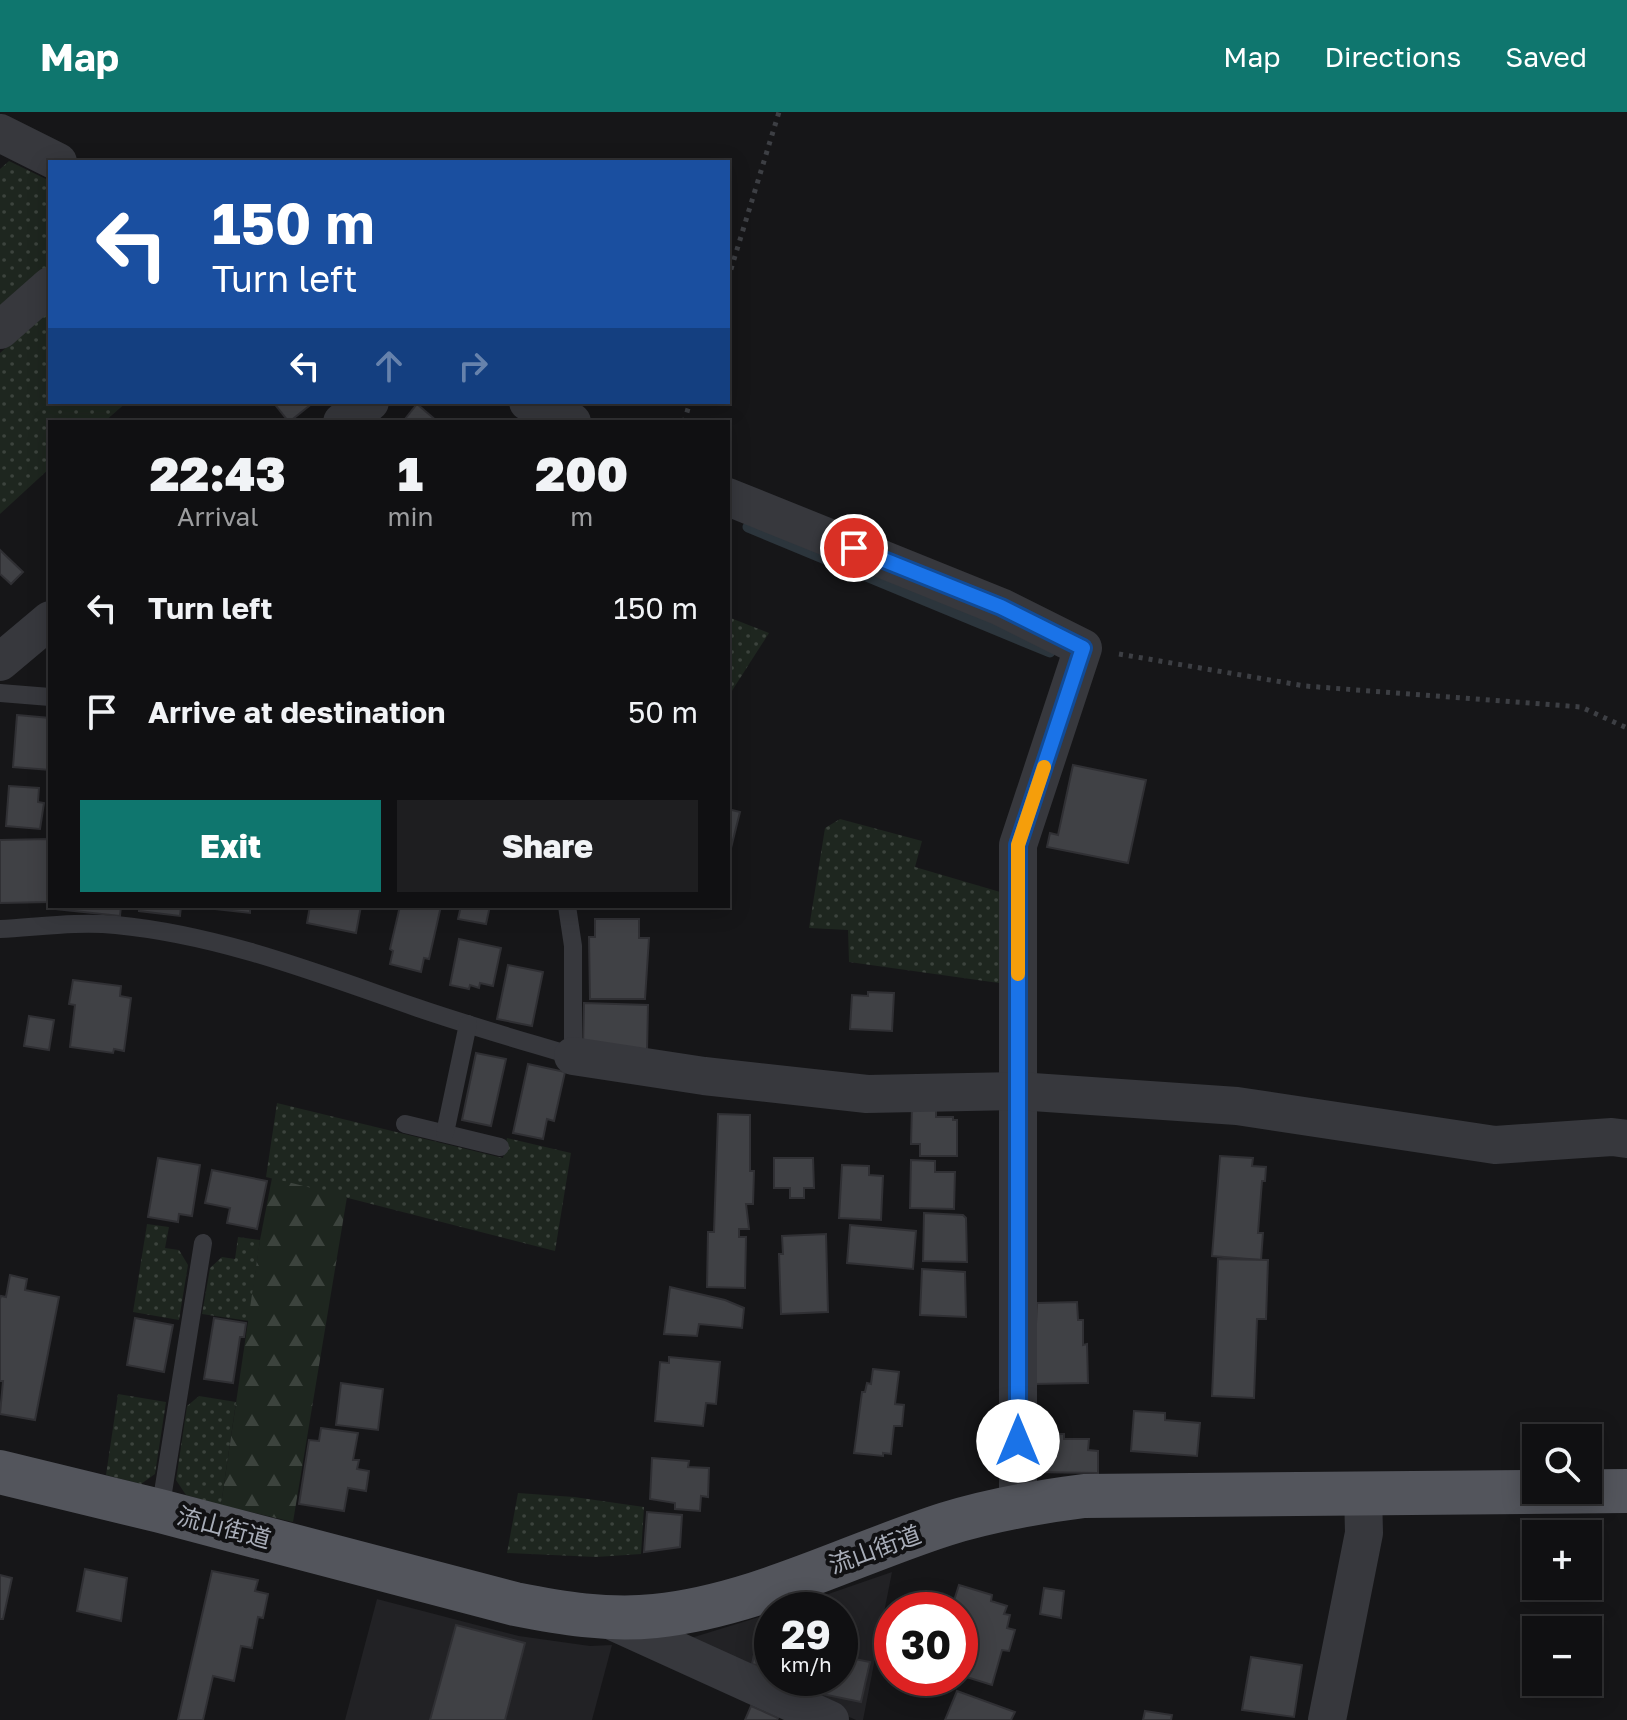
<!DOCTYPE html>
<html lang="en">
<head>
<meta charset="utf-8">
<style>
  :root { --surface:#101012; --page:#1e1e20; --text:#f1f3f6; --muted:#9c9d9f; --line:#303032; --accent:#0f766e }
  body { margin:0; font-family:"Golos Text","Noto Sans JP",sans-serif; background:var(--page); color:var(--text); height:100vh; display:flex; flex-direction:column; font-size:30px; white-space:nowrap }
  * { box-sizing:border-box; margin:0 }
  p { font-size:26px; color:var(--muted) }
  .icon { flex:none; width:44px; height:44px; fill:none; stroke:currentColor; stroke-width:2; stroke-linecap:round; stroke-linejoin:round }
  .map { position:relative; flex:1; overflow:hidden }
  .side { position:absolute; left:48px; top:308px; width:682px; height:488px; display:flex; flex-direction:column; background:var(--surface); border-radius:0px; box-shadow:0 4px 20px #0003,0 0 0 2px var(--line) }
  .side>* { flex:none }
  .banner { position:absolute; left:48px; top:48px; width:682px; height:244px; border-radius:0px; box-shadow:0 4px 20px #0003,0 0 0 2px var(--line); background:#1a4fa0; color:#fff; overflow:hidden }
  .controls { position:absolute; left:1522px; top:1312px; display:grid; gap:16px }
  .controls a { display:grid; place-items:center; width:80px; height:80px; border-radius:0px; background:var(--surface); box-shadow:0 4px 20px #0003,0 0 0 2px var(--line); font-size:40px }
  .speed { position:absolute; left:754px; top:1480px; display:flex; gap:16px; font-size:40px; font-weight:700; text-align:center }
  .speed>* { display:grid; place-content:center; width:104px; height:104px; border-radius:50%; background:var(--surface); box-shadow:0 4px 20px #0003,0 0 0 2px var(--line); line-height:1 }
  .speed small { font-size:20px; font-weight:400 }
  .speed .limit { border:12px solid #d22; background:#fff; color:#111 }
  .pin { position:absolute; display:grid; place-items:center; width:68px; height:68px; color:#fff; margin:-34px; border:4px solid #fff; border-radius:50%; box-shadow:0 2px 8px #0007 }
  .me { position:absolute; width:88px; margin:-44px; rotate:0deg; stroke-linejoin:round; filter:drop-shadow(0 0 6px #0008) }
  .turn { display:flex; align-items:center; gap:28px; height:168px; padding:0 32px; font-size:36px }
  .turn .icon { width:104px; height:104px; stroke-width:2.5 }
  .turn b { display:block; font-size:56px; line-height:68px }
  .lanes { display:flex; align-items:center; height:76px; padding:0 32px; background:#0003; justify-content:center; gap:40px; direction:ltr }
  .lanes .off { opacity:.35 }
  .eta { display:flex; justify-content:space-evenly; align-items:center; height:136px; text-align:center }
  .eta b { font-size:48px; font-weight:800; line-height:56px }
  .button { display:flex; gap:16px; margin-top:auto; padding:16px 32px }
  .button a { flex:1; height:92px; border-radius:0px; background:var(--accent); color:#fff; font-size:32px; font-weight:800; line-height:92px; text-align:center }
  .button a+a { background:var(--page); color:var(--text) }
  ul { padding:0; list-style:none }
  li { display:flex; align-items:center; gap:24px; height:104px; padding:0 32px }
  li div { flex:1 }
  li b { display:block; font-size:30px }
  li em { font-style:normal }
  header { display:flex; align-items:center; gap:48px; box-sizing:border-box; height:112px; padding:0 40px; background:var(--accent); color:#fff }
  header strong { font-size:38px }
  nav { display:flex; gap:44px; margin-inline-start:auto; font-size:28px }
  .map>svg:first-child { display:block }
</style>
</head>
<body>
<header>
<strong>Map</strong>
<nav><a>Map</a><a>Directions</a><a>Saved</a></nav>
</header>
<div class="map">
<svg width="1627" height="1608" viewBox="0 0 1627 1608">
  <defs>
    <pattern id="grass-dots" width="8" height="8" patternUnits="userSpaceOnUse" patternTransform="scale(2)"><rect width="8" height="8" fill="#1e261f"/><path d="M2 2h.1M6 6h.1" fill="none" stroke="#3c433d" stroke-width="1.8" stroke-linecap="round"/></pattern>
    <pattern id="forest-firs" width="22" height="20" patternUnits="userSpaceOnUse" patternTransform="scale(2)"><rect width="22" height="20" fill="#1e261f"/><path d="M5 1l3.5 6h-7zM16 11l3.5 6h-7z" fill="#3c433d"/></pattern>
  </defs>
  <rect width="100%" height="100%" fill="#161618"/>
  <g fill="#222225">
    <path d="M892,1460L863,1608H856L700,1538L691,1526L772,1501V1566H840V1498H782Z"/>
    <path d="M377,1487L519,1524L590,1534L612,1533L592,1608H345Z"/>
  </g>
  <g fill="url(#grass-dots)">
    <path d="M9,49L50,69V154L0,198V57Z"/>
    <path d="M50,196V290H127L104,310H50V356L0,402V241Z"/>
    <path d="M728,505L769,521L728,585Z"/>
    <path d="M840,707L922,729L915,755L1007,782L1006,872L849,850L848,818L809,816L825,716Z"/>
    <path d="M277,991L503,1046L507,1026L571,1041L555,1139L266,1065Z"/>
    <path d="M147,1112L169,1115L165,1136L179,1138L188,1153L179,1208L133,1200Z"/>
    <path d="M238,1125L260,1128L249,1209L202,1202L210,1156L222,1145L235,1147Z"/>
    <path d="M118,1282L166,1290L155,1362L141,1372L106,1363Z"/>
    <path d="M199,1284L236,1290L221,1393L186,1383L176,1368L187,1294Z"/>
    <path d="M518,1381L574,1385L644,1395L641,1442L596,1445L507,1441Z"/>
  </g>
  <path fill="url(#forest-firs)" d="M272,1066L347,1085L293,1410L221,1393L260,1128Z"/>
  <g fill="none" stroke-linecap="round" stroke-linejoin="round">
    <path stroke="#2c353c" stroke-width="11" d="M748,415L1050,540"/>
  </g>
  <g fill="#404145" stroke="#303034" stroke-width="2">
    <path d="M273,290H314L289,310Z"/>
    <path d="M417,292L438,310H405V307Z"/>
    <path d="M0,438L23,460L11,472L0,462Z"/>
    <path d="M17,603L50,606V658L13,655Z"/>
    <path d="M1073,653L1146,668L1128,751L1047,735L1050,721L1058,723Z"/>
    <path d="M9,674L39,676L38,690L44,691L40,717L6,714Z"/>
    <path d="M728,697L740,700L729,744L728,743Z"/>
    <path d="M50,727V790L0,791V728Z"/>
    <path d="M56,794H121L120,804L56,797Z"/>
    <path d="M139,794H181L180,804L139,799Z"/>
    <path d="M188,794H250V801Z"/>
    <path d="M310,794H361L356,821L307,811Z"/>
    <path d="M400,794H441L429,847L424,846L421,860L390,852L393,839L390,837Z"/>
    <path d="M461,794H490L486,812L458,807Z"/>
    <path d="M595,807H639V826H649L645,887H590L589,825H595Z"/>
    <path d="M459,827L501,836L493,874L480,871L479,876L470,873L469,877L450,873Z"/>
    <path d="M508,853L543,860L532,914L497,907Z"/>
    <path d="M73,868L121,874L120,884L131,886L124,939L114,937L113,941L70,935L75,893L69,892Z"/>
    <path d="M868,880L894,881L892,919L850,917L852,883L868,884Z"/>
    <path d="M584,891L648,893L647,939L583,937Z"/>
    <path d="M29,904L54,908L49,938L24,934Z"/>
    <path d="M476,941L506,947L491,1014L462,1008Z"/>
    <path d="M528,952L565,960L554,1009L547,1007L543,1027L513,1021Z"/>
    <path d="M912,994L936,995V1005H953V1008H957V1044H920V1032H911Z"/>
    <path d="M718,1002L750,1003V1059H754L753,1092H746L749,1117H739V1125H746L745,1176L707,1175L708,1120H714Z"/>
    <path d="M1220,1044L1253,1046L1252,1054L1266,1055L1265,1069H1262L1258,1121H1263L1261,1148L1212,1144Z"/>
    <path d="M158,1046L200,1053L192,1104L179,1102L178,1110L148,1105Z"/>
    <path d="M774,1046H813L814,1076H804V1086H790V1076H774Z"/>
    <path d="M911,1048L935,1049V1060H955L954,1097L910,1096Z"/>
    <path d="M842,1053L869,1054V1063L883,1064L881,1108L839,1106Z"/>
    <path d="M212,1058L267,1069L257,1117L227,1111L230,1096L205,1091Z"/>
    <path d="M924,1101L963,1103L966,1106L967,1150L923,1149Z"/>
    <path d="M850,1113L916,1119L913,1157L847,1151Z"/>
    <path d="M826,1122L828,1200L781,1202L779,1142H783L782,1124Z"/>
    <path d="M1218,1147L1268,1148L1266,1207H1257L1254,1286L1212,1284Z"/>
    <path d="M922,1157L965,1160L966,1205L920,1203Z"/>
    <path d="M10,1163L27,1167L25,1178L59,1185L35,1308L0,1302L3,1269H0V1187L1,1184L6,1185Z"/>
    <path d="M670,1175L725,1188L744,1196L742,1216L699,1212L697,1224L664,1222Z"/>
    <path d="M1077,1190L1078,1208H1083V1233L1087,1232L1088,1271L1033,1272L1037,1191Z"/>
    <path d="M135,1206L173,1213L164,1260L127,1253Z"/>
    <path d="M214,1206L246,1211L244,1225H240L233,1271L204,1267Z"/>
    <path d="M669,1245L720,1250L716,1292L706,1291L703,1314L655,1309L660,1250L669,1251Z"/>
    <path d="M873,1257L899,1260L895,1292L904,1293L902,1314H894L891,1342L883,1341V1344L854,1341L862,1280H865L867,1271L871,1272Z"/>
    <path d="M341,1271L383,1277L378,1318L336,1313Z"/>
    <path d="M1134,1299L1165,1301V1308L1200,1311L1197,1344L1131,1339Z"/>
    <path d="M321,1316L358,1321L353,1348H359L357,1357L369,1359L366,1379L348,1376L344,1399L299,1392L309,1328L319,1329Z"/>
    <path d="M1031,1322H1064V1327H1089L1088,1338L1098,1339V1361L1031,1360Z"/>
    <path d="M652,1346L689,1349L688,1355L709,1356L708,1385L701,1384L700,1399L675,1397V1391L650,1387Z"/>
    <path d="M647,1400L682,1403L680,1435L644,1440Z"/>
    <path d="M85,1457L127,1466L121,1509L77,1499Z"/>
    <path d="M212,1459L258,1468L255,1479L268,1482L263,1506L258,1505L252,1536L241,1534L234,1569L213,1564L203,1608H178Z"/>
    <path d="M0,1463L12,1466L3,1507H0Z"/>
    <path d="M959,1473L992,1483L991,1489L1007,1494L1004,1502L1010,1503L1007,1516L1015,1518L1009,1539L1002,1538L992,1573L960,1563V1498H951Z"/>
    <path d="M1044,1476L1064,1479L1061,1506L1040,1502Z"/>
    <path d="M456,1513L525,1531L505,1608H430Z"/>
    <path d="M760,1515L772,1517V1557L752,1552Z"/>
    <path d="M840,1544L870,1550L861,1590L822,1582L825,1566H840Z"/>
    <path d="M1251,1545L1302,1553L1294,1605L1242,1598Z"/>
    <path d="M957,1579L1015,1600L1011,1608H945Z"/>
    <path d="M751,1594L778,1606L777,1608H745Z"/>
    <path d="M1145,1599L1172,1603L1171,1608H1143Z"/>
  </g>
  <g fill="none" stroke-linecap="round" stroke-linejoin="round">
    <g stroke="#3d3f44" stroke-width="5" stroke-dasharray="4 6" stroke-linecap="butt">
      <path d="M728,167L779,0"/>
      <path d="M684,310L690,290"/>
      <path d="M1119,542L1305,574L1581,595L1627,616"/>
    </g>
    <g stroke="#37383d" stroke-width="18">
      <path d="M0,581L50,585"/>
      <path d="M0,817C38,815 79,809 116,813C220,823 317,861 415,895C467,913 520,928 573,944V834L567,794"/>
      <path d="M405,1012L500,1035"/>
      <path d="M445,1021L468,912"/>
      <path d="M160,1399L203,1131"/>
    </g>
    <g stroke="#37383d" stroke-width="38">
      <path d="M0,21L58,50"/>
      <path d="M0,218L50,174"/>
      <path d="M528,290L572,310"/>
      <path d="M342,310L370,290"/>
      <path d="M728,385L1001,495L1083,536L1018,733V1393"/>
      <path d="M0,550L50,508"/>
      <path d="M573,944L704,964L867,982L1018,979L1237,994L1495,1033L1612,1025L1627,1027"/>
      <path d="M603,1505L830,1608"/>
      <path d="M1327,1608L1364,1421L1363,1380"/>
    </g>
    <path stroke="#53555c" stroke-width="44" d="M0,1360L160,1399L515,1492C561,1501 607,1509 655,1504C757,1493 849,1443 946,1412C991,1398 1037,1390 1084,1384L1627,1379"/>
  </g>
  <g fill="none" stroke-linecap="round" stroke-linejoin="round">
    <g stroke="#114b97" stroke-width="20">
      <path id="route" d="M854,436L1001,495L1083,536L1018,733V1329"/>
    </g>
    <use href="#route" stroke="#1a73e8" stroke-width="14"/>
    <path stroke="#f59e0b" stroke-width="14" d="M1018,862V733L1044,655"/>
  </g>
  <g text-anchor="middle" stroke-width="8" stroke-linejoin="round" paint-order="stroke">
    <g font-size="24" fill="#a8adb8" stroke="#111113">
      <text transform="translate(224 1416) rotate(15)" y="8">流山街道</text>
      <text transform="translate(875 1438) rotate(-20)" y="8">流山街道</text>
    </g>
  </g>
</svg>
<div class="controls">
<a><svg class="icon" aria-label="search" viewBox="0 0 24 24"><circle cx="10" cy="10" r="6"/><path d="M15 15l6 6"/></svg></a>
<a>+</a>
<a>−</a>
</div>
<div class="speed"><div>29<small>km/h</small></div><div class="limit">30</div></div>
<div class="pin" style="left:854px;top:436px;background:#d93025"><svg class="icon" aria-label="arrive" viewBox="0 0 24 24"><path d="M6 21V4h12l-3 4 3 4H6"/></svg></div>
<svg class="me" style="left:1018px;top:1329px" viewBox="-20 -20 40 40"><circle r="19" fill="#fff"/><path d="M0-13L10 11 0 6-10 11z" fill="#1a73e8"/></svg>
<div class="banner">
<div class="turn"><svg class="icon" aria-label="left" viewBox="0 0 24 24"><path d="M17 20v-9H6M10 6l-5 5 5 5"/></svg><div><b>150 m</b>Turn left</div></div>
<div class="lanes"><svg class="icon" aria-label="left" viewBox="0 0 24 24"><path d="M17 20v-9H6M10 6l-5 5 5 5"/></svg><svg class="icon off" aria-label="ahead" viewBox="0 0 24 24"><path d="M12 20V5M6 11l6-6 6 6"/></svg><svg class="icon off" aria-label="right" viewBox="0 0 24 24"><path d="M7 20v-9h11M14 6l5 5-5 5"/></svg></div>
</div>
<section class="side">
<div class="eta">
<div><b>22:43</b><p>Arrival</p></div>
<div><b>1</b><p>min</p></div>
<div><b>200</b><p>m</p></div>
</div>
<ul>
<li><svg class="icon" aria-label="left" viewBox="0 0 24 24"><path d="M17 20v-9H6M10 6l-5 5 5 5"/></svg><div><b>Turn left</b></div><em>150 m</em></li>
<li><svg class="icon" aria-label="arrive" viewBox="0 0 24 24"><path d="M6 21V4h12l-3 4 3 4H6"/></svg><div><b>Arrive at destination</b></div><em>50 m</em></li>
</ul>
<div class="button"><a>Exit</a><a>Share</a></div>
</section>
</div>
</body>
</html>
